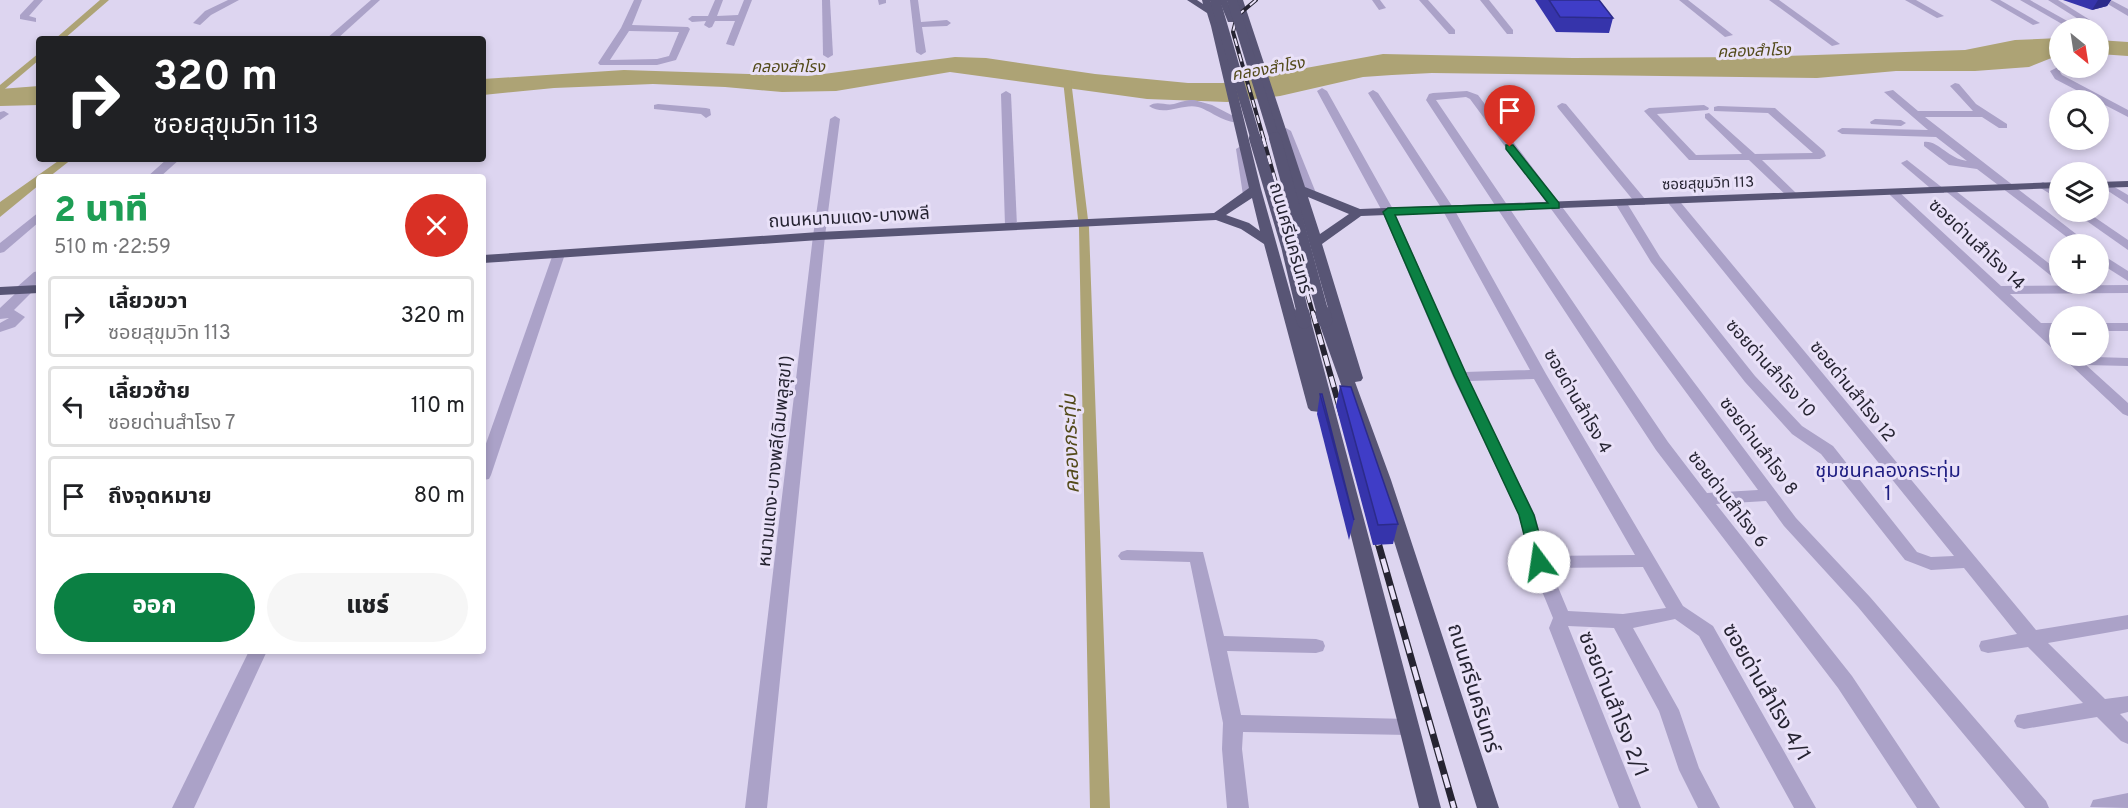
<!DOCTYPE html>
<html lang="th">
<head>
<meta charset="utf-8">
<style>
  :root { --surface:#fff; --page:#f6f6f6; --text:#202124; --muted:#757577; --line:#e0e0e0; --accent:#0b8043 }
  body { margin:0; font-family:Overpass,"Noto Sans Thai",sans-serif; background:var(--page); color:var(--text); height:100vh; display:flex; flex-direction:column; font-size:22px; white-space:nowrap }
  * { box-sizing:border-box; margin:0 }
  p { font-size:20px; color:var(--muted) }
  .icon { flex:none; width:33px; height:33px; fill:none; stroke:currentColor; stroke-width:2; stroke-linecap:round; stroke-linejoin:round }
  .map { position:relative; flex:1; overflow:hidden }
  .side { position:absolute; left:36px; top:174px; width:450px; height:480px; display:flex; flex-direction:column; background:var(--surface); border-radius:6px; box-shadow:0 3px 9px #0003 }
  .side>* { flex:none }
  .top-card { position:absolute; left:36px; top:36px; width:450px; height:126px; border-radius:6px; box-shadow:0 3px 9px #0003; background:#202124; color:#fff; overflow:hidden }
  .needle { width:39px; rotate:150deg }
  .controls { position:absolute; left:2049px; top:18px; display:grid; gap:12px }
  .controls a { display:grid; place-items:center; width:60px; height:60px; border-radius:50%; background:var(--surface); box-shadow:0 3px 9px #0003; font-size:30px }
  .pin { position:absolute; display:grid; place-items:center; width:51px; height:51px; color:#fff; margin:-62px -26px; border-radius:50% 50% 50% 0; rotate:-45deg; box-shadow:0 0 6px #0007 }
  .pin .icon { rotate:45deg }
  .me { position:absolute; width:66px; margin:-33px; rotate:346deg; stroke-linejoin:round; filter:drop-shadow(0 0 4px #0008) }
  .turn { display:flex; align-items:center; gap:21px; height:126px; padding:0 18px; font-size:27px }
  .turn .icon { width:78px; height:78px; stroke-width:2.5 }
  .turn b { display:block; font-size:42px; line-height:51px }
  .round { display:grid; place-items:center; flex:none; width:63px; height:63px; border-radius:32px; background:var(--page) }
  .head { display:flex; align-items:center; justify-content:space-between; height:102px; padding:0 18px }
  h1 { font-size:36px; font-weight:800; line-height:45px; color:#1e9e55 }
  .cta { display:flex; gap:12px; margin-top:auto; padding:12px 18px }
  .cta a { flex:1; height:69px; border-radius:36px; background:var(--accent); color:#fff; font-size:24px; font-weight:800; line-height:69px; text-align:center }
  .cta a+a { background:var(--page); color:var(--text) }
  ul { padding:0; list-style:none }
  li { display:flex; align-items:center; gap:18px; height:81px; margin:0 12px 9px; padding:0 6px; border:3px solid var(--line); border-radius:6px }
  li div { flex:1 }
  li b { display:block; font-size:22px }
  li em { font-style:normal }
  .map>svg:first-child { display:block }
</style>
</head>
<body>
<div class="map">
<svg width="2128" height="808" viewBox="0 0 2128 808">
  <rect width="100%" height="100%" fill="#ddd5f0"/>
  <g fill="#ada375">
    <path d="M2060,38L2059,55L2029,67L1975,71H1896L1817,78L1432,73L1392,75L1363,77L1280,96L1227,102L1147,99L950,72L836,91L782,92L725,87L653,84L554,88L483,95V79L624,70L808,76L955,57L986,58L1095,74L1188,83H1223L1383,54L1573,58L1753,57L1965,50L2015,40Z"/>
    <path d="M2098,40L2128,42V56L2099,54Z"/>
    <path d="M39,86V105L0,106V89Z"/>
    <path d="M61,159H72L49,177H39V185L0,217V202Z"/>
  </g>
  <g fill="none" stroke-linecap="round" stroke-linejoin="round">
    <g fill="#ada375" fill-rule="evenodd">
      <path d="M100,0H109L64,39H55Z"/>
      <path d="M39,53V60L0,93V85Z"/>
      <path d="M1067,77L1071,80L1089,228L1110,808H1090L1079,228L1063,80Z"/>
    </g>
    <g fill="#aba2c8" fill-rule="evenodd">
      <path d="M34,0H43L29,16L36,18V22L20,19V15Z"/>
      <path d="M228,0H239L211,15L200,25L193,23L205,11Z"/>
      <path d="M371,0H380L337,39H326Z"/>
      <path d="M634,0H642L632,25L688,27L690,29L676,60L657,65H600L598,63L621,28ZM629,31L679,32L669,56L657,59L610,60Z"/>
      <path d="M715,0H723L717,16L738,15L744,0H752L734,46L726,44L735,21H715L712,27L709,28L704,25L706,21L692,22L688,19L692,16H708Z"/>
      <path d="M822,0H830L833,55L828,58L823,55Z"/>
      <path d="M878,0H886V3L879,5Z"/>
      <path d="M910,0H918L921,22L947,20L951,23L947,26L922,27L926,52L921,55L916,52Z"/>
      <path d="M1372,0H1380L1386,8L1379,10Z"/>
      <path d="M1419,0H1428L1455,30V34H1449Z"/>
      <path d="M1480,0H1489L1513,30V34H1507Z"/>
      <path d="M1679,0H1688L1733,35L1725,37Z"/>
      <path d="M1769,0H1779L1840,44L1832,46Z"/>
      <path d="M1905,0H1916L1944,16L1937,18Z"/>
      <path d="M1990,0H2000L2040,23L2033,25Z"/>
      <path d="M2020,0H2030L2078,27L2069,28Z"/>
      <path d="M2048,0H2058L2090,20L2083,22Z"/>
      <path d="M2101,0H2111L2128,9V16Z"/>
      <path d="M2060,66L2063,69L2060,72L2062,75L2128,110V117L2055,79L2050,71Z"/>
      <path d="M1955,83L1959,84L1976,104L2007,124V128H1999L1982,117H1925L2089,244H2076L1977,169L1949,165L1924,146V142C1938,140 1948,159 1967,161L1936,137L1842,134L1837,131L1842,128L1928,130L1884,92L1893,90L1918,111H1973L1950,86Z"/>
      <path d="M1322,88L1327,91L1394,211L1465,372L1530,370L1442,209L1368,93L1373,90L1378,93L1454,209L1546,374L1683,606L1713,626L1816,808H1794L1699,636L1675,619L1633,628L1679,710L1699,768L1720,808H1698L1679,770L1659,711L1614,628L1568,626L1641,808H1619L1549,628L1553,618L1530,562L1519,515L1453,377L1382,211L1317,91ZM1534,379L1635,555L1546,556L1535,515L1469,381ZM1643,567L1666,608L1623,614L1568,611L1550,568Z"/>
      <path d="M1006,91L1011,94L1017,226L1011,230L1005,226L1001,94Z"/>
      <path d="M1467,91L1478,95L1796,518L1870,597L2046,801L2049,808H2025L1858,607L1784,526L1766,501L1716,504L1852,676L1940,808H1917L1838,688L1656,450L1426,100L1429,94L1433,93ZM1466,97L1470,99L1758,490L1707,493L1668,442L1436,100Z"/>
      <path d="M1194,100L1212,105L1241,120C1231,128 1210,110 1198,107C1183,103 1164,117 1149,106C1157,100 1165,106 1174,104C1181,102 1186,100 1194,100Z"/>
      <path d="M1562,103L1566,104L1645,199V205H1637L1558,108L1557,106Z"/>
      <path d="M658,104L706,108L710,109L711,115L706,118L701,114L654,109V105Z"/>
      <path d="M1704,105L1709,108L1708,110L1657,114L1696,155L1742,154L1705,118V114L1709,113L1755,154L1813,153L1768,113L1714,111V107L1718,106L1775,108L1824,151L1826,156L1820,159L1762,160L1797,194V198H1789L1749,160H1689L1644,111L1649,108Z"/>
      <path d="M4,111L9,114L0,120V112Z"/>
      <path d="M835,116L840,119L825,236L767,808H745L813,236L830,119Z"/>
      <path d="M1875,119L1901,120L1906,123L1901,126L1871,124L1870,122Z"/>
      <path d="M1286,128L1291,131L1316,193L1314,195H1306L1304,193L1281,131Z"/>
      <path d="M1241,146L1246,149L1255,195L1249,199L1243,195L1236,149Z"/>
      <path d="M167,159H180L160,177H147Z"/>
      <path d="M1907,160L1944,189V193H1936L1903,165L1901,163Z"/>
      <path d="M2043,182L2060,191V200L2039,187L2037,185Z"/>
      <path d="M2106,182L2128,195V204L2102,187L2100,185Z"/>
      <path d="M1952,188L2060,272V283L1948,193L1946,191Z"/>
      <path d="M1894,190L1898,191L2001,286L2128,285V293L2010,294L2041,323H2060V331H2050L2060,340V352L2055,351L1890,195V191Z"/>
      <path d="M1673,197L1677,198L2036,630L2128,615V629L2048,643L2105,699L2128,696V712L2120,714L2128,722V744L2121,741L2097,717L2024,729L2017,727L2014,721L2017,715L2083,703L2028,647L1988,653L1981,651L1979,646L1981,641L2017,634L1964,568L1931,570L1905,560L1821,454L1792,434L1745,382L1651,262L1615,203L1617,200H1625L1660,257L1755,376L1802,426L1833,446L1917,552L1931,557L1954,556L1669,204V198Z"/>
      <path d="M39,212V222L4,252L0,253V243Z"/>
      <path d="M2074,212H2087L2128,240V250Z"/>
      <path d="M559,250L565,254L491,475L489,479L483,480V452L553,254Z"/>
      <path d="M2098,252L2128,271V281L2098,262Z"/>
      <path d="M39,271V282L33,287L35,289L14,310L25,317L15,327L0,332V323L9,318L0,319V308L17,292V287L34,272Z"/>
      <rect x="2098" y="323" width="30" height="8"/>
      <path d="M2061,356L2128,358V366L2086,365L2128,403V416L2123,414Z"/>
      <path d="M1127,550L1203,552L1224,636L1316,639L1323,641L1325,646L1323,651L1316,653L1227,651L1241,715L1409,719L1416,721L1419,727L1416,733L1409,735L1243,732L1242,749L1249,808H1227L1222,749L1223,723L1190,562L1121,560L1118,556L1121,552Z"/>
      <path d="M249,651H267L194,808H172Z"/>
      <path d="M2128,793V808L2090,807L2093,800Z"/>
    </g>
    <g fill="#585575" fill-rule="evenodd">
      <path d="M1187,0H1197L1203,4L1202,0H1210L1221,26L1261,189L1298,320L1304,317L1311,321L1441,808H1419L1320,412L1311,411L1308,408L1264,244L1241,229L1216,220L819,240L483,263V255L819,232L1214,213L1249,188L1211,26L1207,13ZM1252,198L1260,231L1249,223L1226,215Z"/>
      <path d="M1219,0H1227L1235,20L1234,22H1228Z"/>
      <path d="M1235,0H1243L1305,187L1360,209L2060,182V188L1361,216L1322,244L1363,378L1361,381L1355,382L1391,480L1499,808H1477L1375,480L1318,320L1325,316L1330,317L1332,322L1294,189ZM1308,197L1349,214L1320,234Z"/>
      <path d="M2128,181V187L2098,188V182Z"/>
      <path d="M39,285V293L0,295V287Z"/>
    </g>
    <g stroke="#262432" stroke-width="4">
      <path id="rail-far3" d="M1256,0L1237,16L1233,32L1264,140"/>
    </g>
    <g stroke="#262432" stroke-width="4.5">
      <path id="rail-far2" d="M1263,138L1313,314"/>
    </g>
    <g stroke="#262432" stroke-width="6">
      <g id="rail-far1">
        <path d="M1313,313L1342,416"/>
        <path d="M1374,528L1376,534"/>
      </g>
    </g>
    <g stroke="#262432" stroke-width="7">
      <path id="rail" d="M1375,532L1454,808"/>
    </g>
    <use href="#rail-far3" stroke="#e9e1f8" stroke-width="2" stroke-dasharray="8" stroke-linecap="butt"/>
    <use href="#rail-far2" stroke="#e9e1f8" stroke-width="3" stroke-dasharray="9" stroke-linecap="butt"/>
    <use href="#rail-far1" stroke="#e9e1f8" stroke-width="4" stroke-dasharray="11" stroke-linecap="butt"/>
    <use href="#rail" stroke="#e9e1f8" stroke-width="4.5" stroke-dasharray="14" stroke-linecap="butt"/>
    <g stroke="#585575" stroke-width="10">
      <path d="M1215,0L1256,140"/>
      <path d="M1232,0L1275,140"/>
    </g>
    <g stroke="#585575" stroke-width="12">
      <path d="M1255,138L1287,246L1303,314"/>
      <path d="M1275,138L1323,314"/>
    </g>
    <g stroke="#585575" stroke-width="15">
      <path d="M1302,313L1304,321"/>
      <path d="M1323,313L1325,320"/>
    </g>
  </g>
  <g fill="#3634ab">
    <path d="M1535,0H1599L1613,18L1609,33L1556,32Z"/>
    <path d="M2063,0H2111L2107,6L2092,10Z"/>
    <path d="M1340,386L1398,524L1393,544L1373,545L1336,406Z"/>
    <path d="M1320,394L1354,520L1349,540L1317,414Z"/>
  </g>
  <path fill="#2c2b8b" d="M2098,0H2111L2107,6L2092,10Z"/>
  <g fill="#3f3dc7" stroke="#2c2b8b" stroke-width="1.5">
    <path d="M1549,0H1599L1613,18L1560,17Z"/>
    <path d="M1340,386L1351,387L1398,524L1378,525Z"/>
    <path d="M1320,394H1322L1354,520Z"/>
  </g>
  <path fill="#0b8043" stroke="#07532c" stroke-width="1.5" d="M1506,145H1513L1559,203V208L1395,215L1467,376L1534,515L1547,562L1544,566H1533L1531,562L1519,515L1454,376L1383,212L1388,208L1548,203L1506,149Z"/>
  <g text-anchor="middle" stroke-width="6" stroke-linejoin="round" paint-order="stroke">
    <g font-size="15" fill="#262432" stroke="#e9e1f8">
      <text transform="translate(1708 183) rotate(-2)" y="5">ซอยสุขุมวิท 113</text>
    </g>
    <g font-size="16" font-style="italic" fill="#534a1a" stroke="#e9e1f8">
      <text transform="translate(1754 50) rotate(-2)" y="6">คลองสำโรง</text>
      <text x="788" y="72">คลองสำโรง</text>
      <text transform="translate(1268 68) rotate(-10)" y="6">คลองสำโรง</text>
    </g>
    <g font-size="18" fill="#262432" stroke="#e9e1f8">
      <text transform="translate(849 217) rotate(-3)" y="6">ถนนหนามแดง-บางพลี</text>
      <text transform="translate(1291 238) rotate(74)" y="6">ถนนศรีนครินทร์</text>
      <text transform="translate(1977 244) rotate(43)" y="6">ซอยด่านสำโรง 14</text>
      <text transform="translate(1771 368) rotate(48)" y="6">ซอยด่านสำโรง 10</text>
      <text transform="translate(1853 391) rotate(51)" y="6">ซอยด่านสำโรง 12</text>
      <text transform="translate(1578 401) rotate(60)" y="6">ซอยด่านสำโรง 4</text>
      <text transform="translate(1759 446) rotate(53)" y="6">ซอยด่านสำโรง 8</text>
      <text transform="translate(775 461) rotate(-84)" y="6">หนามแดง-บางพลี(ฉิมพลูสุข1)</text>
      <text transform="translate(1728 499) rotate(52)" y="6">ซอยด่านสำโรง 6</text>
    </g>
    <g font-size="20" font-style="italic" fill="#534a1a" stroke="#e9e1f8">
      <text transform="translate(1070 444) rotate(-92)" y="7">คลองกระทุ่ม</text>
    </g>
    <g font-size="20" fill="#1e1d81" stroke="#e9e1f8">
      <text x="1888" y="477">ชุมชนคลองกระทุ่ม<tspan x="1888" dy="23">1</tspan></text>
    </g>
    <g font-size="21" fill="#262432" stroke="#e9e1f8">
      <text transform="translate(1474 688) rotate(73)" y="7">ถนนศรีนครินทร์</text>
      <text transform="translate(1767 692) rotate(60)" y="7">ซอยด่านสำโรง 4/1</text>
      <text transform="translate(1614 704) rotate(68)" y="7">ซอยด่านสำโรง 2/1</text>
    </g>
  </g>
</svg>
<div class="controls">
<a><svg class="needle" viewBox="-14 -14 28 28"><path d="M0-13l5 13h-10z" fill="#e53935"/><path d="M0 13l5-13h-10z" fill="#757577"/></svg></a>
<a><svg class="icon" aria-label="search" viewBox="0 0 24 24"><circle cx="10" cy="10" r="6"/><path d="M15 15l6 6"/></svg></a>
<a><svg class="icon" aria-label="layers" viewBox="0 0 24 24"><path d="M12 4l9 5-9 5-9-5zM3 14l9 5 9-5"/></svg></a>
<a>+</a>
<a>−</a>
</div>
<div class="pin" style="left:1510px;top:147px;background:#d93025"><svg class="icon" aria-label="arrive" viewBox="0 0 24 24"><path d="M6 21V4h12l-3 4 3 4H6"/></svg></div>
<svg class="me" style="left:1539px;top:562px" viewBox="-20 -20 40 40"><circle r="19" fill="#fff"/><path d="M0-13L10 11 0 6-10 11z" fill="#0b8043"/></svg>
<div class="top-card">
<div class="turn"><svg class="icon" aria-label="right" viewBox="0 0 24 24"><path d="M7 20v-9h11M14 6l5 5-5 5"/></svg><div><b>320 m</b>ซอยสุขุมวิท 113</div></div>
</div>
<section class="side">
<div class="head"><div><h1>2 นาที</h1><p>510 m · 22:59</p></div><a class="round" style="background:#d93025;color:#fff"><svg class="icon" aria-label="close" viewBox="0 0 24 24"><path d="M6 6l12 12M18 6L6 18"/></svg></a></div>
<ul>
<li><svg class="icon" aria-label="right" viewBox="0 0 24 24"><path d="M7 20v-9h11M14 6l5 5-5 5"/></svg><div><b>เลี้ยวขวา</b><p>ซอยสุขุมวิท 113</p></div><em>320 m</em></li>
<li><svg class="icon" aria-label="left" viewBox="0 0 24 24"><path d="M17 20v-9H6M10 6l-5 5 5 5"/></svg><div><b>เลี้ยวซ้าย</b><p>ซอยด่านสำโรง 7</p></div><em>110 m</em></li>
<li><svg class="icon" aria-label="arrive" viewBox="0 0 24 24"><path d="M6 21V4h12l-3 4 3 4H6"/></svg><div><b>ถึงจุดหมาย</b></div><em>80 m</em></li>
</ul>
<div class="cta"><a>ออก</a><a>แชร์</a></div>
</section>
</div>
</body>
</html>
